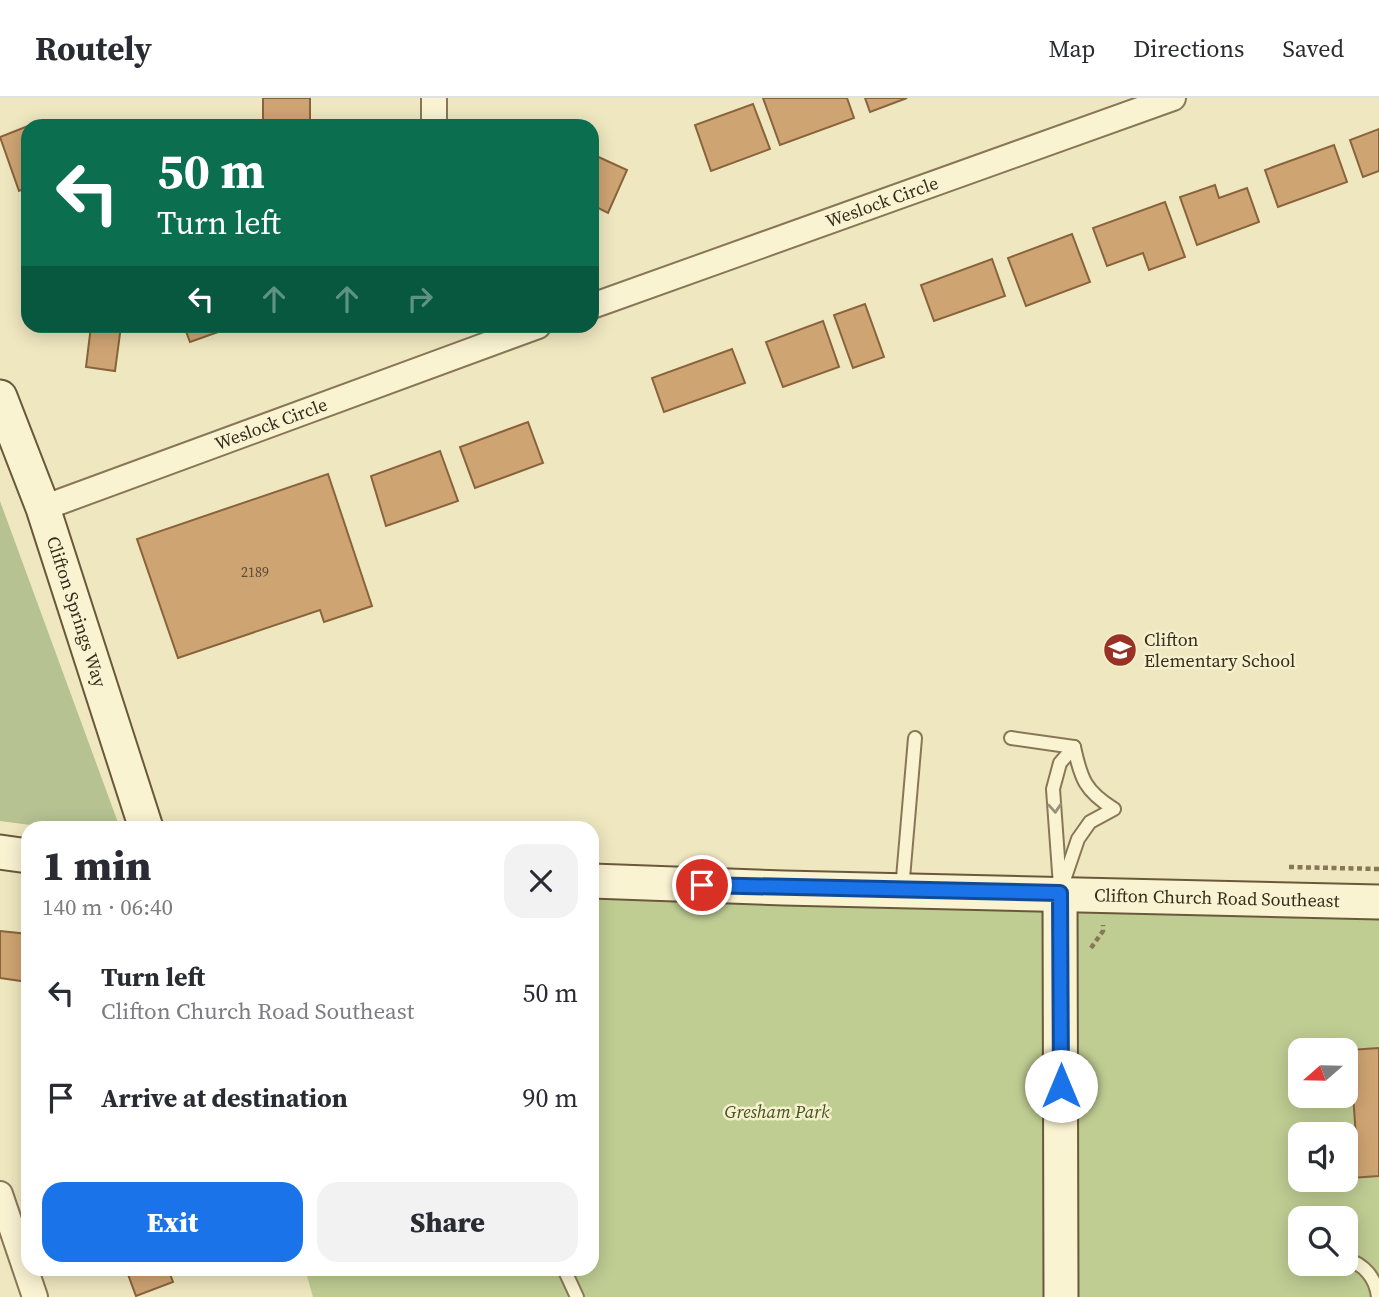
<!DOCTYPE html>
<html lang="en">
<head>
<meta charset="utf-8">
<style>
  :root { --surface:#fff; --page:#f2f2f3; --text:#2b2b33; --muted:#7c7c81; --line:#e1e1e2; --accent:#1a73e8 }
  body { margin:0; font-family:"Source Serif 4",serif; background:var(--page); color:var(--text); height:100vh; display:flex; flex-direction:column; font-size:26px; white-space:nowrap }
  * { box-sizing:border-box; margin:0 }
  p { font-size:23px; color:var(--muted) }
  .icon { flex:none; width:38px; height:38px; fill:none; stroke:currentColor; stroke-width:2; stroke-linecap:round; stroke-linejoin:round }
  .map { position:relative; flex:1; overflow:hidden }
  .drawer { position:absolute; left:21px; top:723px; width:578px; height:455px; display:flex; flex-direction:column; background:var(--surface); border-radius:21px; box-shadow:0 4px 18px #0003 }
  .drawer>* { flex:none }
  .hud { position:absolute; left:21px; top:21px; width:578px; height:214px; border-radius:21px; box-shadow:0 4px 18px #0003; background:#0b6e4f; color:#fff; overflow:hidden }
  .needle { width:46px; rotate:250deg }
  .tools { position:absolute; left:1288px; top:940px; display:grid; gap:14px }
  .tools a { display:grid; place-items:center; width:70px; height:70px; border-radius:14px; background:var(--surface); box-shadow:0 4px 18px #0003; font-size:35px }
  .pin { position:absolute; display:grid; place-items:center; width:60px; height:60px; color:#fff; margin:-30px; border:4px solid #fff; border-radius:50%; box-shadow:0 2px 7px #0007 }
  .me { position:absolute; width:77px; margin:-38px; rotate:0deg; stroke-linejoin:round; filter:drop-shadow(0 0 5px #0008) }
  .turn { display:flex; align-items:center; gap:24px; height:147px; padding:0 21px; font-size:32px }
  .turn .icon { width:91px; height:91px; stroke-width:2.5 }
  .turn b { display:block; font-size:49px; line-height:60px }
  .lanes { display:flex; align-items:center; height:66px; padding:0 21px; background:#0003; justify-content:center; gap:35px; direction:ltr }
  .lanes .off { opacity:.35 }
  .round { display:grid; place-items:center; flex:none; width:74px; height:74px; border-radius:21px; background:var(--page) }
  .summary { display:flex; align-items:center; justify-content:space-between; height:119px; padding:0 21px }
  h1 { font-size:42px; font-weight:800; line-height:52px }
  .cta { display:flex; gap:14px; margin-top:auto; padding:14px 21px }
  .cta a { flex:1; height:80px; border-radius:21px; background:var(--accent); color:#fff; font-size:28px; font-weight:800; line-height:80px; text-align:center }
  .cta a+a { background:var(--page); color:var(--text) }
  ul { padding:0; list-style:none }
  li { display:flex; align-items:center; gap:21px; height:105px; padding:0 21px }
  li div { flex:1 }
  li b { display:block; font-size:26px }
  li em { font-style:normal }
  header { display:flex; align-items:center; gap:42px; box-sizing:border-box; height:98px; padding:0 35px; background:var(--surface); border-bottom:2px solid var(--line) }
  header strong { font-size:33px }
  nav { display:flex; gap:38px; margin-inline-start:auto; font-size:24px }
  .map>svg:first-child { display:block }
</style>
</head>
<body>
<header>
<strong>Routely</strong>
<nav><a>Map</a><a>Directions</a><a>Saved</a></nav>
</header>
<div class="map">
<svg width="1379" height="1199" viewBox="0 0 1379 1199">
  <rect width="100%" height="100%" fill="#efe7bf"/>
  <path fill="#bfcd93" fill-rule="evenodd" d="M592,775L1379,802V1199H313L305,1171H592ZM1300,952H1346V998H1300ZM1300,1036H1346V1082H1300ZM1300,1120H1346V1166H1300Z"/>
  <path fill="#b6c292" d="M0,403L120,730H53L0,723Z"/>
  <g fill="#cfa473" stroke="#88633c" stroke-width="2">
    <rect x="263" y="0" width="47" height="28"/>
    <path d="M763,0H847L854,20L780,47Z"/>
    <path d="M865,0H907L870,14Z"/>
    <path d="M753,6L770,51L711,73L695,27Z"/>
    <path d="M28,28V89L19,93L0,39Z"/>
    <path d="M1379,31V73L1363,79L1350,42Z"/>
    <path d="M1334,47L1347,84L1278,109L1265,72Z"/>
    <path d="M592,56L627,72L608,115L592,107Z"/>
    <path d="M1215,87L1219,100L1247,90L1259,124L1197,147L1180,99Z"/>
    <path d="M1165,104L1185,159L1149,172L1143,155L1107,168L1093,130Z"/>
    <path d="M1072,136L1090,184L1026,208L1008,160Z"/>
    <path d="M992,161L1005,198L934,223L921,187Z"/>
    <path d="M865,206L884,259L853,270L834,217Z"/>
    <path d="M823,223L839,269L783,289L766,244Z"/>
    <path d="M91,228H121L115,273L86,269Z"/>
    <path d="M184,228H235L190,244Z"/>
    <path d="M732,251L745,285L664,314L652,280Z"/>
    <path d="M528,324L543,365L475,390L460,349Z"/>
    <path d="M440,353L458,403L386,428L371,378Z"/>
    <path d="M328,376L372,508L324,524L320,512L178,560L137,441Z"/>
    <path d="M0,833L28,836V884L0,880Z"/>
    <path d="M1379,950V1078L1351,1080L1350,1054H1357L1350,952Z"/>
    <path d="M126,1171H168L173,1184L136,1198Z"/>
  </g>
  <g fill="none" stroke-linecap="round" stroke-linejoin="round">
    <g stroke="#887757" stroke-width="16">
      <g id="lane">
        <path d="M1011,640L1074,649"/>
        <path d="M1060,788L1053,691L1060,665L1074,649"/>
        <path d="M902,792L915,640"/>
        <path d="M1060,794L1078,741L1090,724L1114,711C1085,693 1081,681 1074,649"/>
        <path d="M1346,1161C1364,1166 1376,1180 1378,1199"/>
        <path d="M564,1171L577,1199"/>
      </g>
    </g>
    <g stroke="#887757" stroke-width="28">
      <g id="street">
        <path d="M434,28V0"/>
        <path id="s1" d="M592,208L1173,0"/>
        <path id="s2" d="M43,410L538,228"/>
        <path d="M0,1096L35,1199"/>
      </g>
    </g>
    <g stroke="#6a583a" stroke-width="37">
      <g id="secondary">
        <path id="s3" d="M0,299L43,410L146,730"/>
        <path d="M0,754L28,758"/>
        <path id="s4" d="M592,783L784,790L1379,804"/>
        <path d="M1060,795L1061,1199"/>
      </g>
    </g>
    <g stroke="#887757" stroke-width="4.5" stroke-dasharray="5 3.5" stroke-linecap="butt">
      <path d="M1289,769L1379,771"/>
      <path d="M1091,850L1103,833V827"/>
    </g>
    <use href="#lane" stroke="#faf3d2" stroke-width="12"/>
    <use href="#street" stroke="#faf3d2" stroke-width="24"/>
    <use href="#secondary" stroke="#faf3d2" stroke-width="33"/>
  </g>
  <defs><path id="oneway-chevron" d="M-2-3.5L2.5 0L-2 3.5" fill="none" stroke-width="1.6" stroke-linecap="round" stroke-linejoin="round" transform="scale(1.75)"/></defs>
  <use stroke="#989077" href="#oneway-chevron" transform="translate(1055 710) rotate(86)"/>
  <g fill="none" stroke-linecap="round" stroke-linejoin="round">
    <g stroke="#114b97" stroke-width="18">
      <path id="route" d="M702,787L1060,795L1061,988"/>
    </g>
    <use href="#route" stroke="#1a73e8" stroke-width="12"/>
  </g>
  <defs>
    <g id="school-disc" transform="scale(1.75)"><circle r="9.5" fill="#993225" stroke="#f6f0ce"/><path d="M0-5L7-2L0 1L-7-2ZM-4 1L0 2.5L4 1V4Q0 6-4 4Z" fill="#fff"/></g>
  </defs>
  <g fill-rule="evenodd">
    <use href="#school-disc" x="1120" y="552"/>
  </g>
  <g text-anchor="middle" stroke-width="5" stroke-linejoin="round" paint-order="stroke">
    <g font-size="14" fill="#5d4a32">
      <text x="255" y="479">2189</text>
    </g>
    <g font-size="18" fill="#372c1c" stroke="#f6f0ce">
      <text dy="6" stroke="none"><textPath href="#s1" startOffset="308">Weslock Circle</textPath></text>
      <text dy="6" stroke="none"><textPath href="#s2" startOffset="243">Weslock Circle</textPath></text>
      <text dy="6" stroke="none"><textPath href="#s3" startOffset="228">Clifton Springs Way</textPath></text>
      <text dy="6" stroke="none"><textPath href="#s4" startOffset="625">Clifton Church Road Southeast</textPath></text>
    </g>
    <g font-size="18" fill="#372c1c" stroke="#f6f0ce" text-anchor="start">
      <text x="1144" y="548">Clifton<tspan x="1144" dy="21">Elementary School</tspan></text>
    </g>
    <g font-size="18" font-style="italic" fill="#415422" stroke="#f6f0ce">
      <text x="777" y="1020">Gresham Park</text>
    </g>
  </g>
</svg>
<div class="tools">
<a><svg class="needle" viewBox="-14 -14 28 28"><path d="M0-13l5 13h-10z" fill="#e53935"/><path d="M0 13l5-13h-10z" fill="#7c7c81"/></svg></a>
<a><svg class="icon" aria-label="sound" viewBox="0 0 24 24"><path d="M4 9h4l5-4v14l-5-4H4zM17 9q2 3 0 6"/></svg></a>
<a><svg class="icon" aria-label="search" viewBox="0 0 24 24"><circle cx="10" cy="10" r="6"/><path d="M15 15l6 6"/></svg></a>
</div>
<div class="pin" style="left:702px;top:787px;background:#d93025"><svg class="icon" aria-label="arrive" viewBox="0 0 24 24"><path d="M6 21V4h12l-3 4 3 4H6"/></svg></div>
<svg class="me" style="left:1061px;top:988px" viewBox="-20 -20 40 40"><circle r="19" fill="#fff"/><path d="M0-13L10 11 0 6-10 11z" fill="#1a73e8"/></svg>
<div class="hud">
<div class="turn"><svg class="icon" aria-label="left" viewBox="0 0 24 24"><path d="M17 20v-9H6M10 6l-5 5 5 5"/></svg><div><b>50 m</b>Turn left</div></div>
<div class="lanes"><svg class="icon" aria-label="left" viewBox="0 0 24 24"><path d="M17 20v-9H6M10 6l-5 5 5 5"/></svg><svg class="icon off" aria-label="ahead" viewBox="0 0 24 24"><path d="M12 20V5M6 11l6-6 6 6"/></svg><svg class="icon off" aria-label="ahead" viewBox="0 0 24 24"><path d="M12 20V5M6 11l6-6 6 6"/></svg><svg class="icon off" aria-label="right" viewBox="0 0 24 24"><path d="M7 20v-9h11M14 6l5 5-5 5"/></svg></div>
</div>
<section class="drawer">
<div class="summary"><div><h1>1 min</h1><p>140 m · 06:40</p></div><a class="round"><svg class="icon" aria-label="close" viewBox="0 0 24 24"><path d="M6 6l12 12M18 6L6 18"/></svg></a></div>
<ul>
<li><svg class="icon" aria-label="left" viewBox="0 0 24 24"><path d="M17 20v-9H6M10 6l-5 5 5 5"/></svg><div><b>Turn left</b><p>Clifton Church Road Southeast</p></div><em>50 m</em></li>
<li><svg class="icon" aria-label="arrive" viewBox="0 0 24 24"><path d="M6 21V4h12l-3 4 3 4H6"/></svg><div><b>Arrive at destination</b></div><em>90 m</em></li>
</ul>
<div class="cta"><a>Exit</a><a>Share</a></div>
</section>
</div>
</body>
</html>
